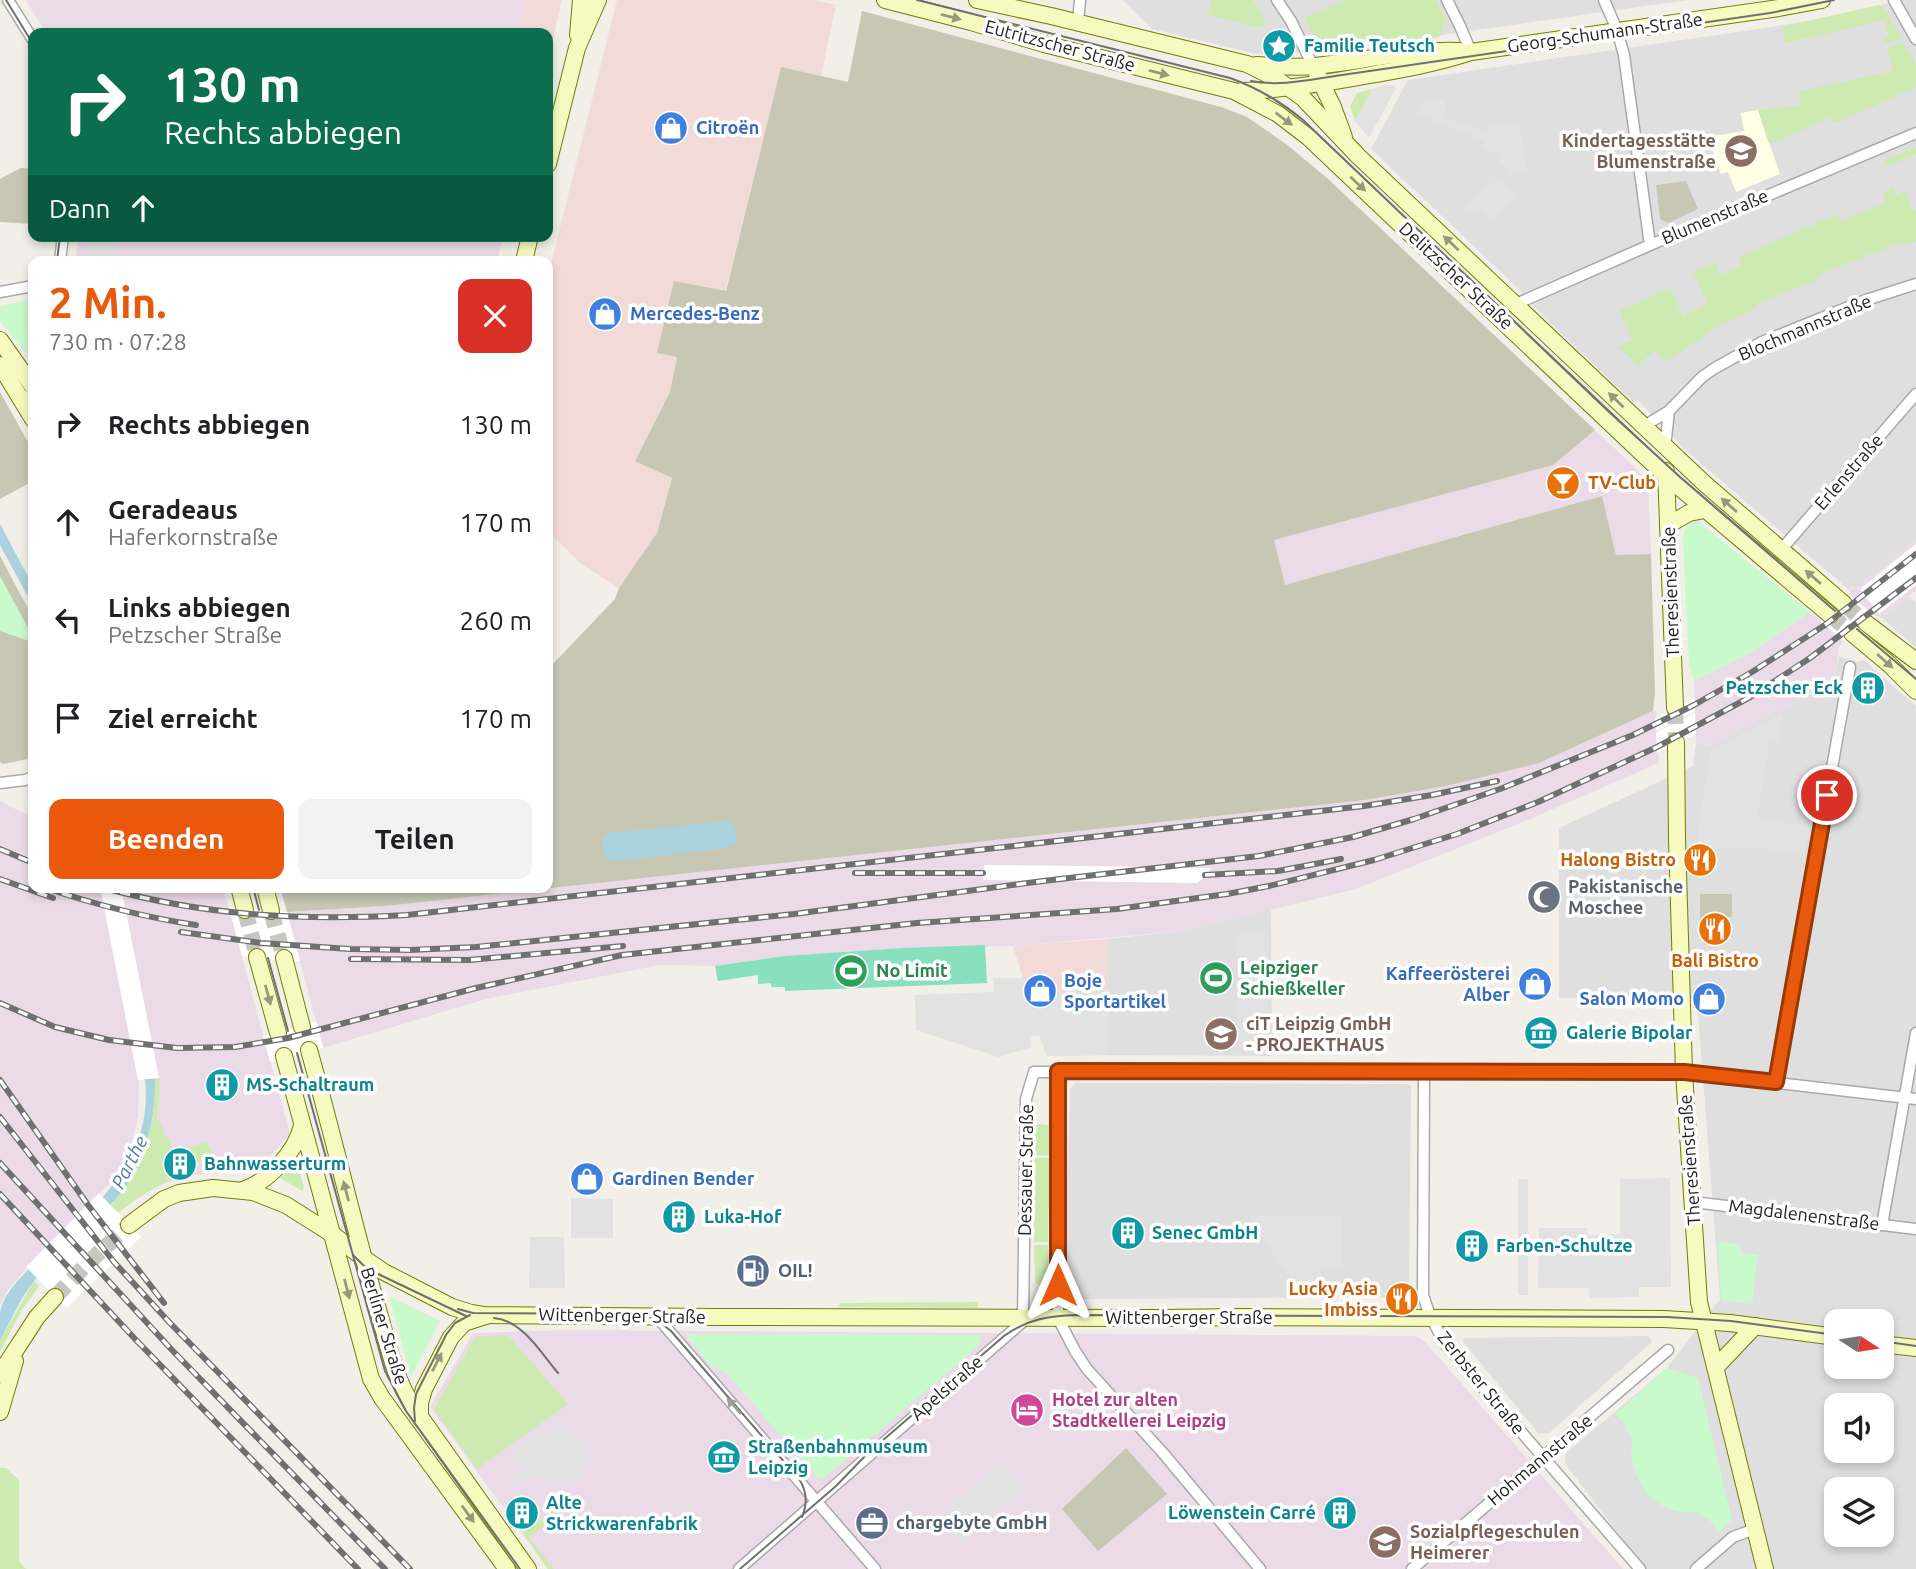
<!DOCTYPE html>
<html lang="de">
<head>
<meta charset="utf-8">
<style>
  :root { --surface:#fff; --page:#f2f2f2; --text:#202124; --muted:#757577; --accent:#ea580c }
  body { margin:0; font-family:Ubuntu,sans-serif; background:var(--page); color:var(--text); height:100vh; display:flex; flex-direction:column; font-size:26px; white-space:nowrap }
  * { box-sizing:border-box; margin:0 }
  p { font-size:23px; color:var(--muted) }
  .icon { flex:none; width:38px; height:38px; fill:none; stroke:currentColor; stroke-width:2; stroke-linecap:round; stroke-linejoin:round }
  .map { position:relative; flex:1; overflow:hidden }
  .details { position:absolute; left:28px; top:256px; width:525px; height:637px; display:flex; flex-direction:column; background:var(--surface); border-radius:14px; box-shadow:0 4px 10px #0003 }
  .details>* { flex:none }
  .guide { position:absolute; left:28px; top:28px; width:525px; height:214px; border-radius:14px; box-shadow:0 4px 10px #0003; background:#0b6e4f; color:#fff; overflow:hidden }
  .needle { width:46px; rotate:102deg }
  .tools { position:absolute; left:1824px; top:1309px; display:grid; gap:14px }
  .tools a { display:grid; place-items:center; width:70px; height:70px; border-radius:14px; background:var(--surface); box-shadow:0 4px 10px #0003; font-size:35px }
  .pin { position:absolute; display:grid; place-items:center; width:60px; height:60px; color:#fff; margin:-30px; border:4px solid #fff; border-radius:50%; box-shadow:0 2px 7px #0007 }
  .me { position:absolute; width:77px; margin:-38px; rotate:0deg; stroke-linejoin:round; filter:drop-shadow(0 0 5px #0008) }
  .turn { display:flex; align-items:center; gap:24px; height:147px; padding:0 21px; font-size:32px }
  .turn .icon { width:91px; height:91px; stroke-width:2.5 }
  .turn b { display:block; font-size:49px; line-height:60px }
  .then { display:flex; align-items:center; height:66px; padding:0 21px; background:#0003; gap:14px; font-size:26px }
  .round { display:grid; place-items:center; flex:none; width:74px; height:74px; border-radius:14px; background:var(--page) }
  .headline { display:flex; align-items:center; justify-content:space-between; height:119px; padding:0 21px }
  h1 { font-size:42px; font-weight:600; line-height:52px; color:var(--accent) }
  .button { display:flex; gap:14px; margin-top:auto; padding:14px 21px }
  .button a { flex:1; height:80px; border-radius:14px; background:var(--accent); color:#fff; font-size:28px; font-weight:600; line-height:80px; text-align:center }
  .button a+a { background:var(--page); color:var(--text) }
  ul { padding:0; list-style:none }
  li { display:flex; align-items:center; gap:21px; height:98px; padding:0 21px }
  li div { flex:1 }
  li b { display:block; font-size:26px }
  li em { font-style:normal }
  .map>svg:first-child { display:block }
</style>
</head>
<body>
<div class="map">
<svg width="1916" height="1569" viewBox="0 0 1916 1569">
  <rect width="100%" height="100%" fill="#f2efe9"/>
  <g fill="#e0dfdf" fill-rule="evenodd">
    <path d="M1123,0H1688L1330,51L1256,54L1152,29Z"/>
    <path d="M1901,0H1916V541L1859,586L1848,589L1684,449L1639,401L1633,402L1545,318L1518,288L1371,149L1408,80L1765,28L1847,14Z"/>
    <path d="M1908,596L1916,602V648L1882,618Z"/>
    <path d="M1839,656L1857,662L1864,660L1916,706V1569H1645L1565,1463L1566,1453L1667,1368L1720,1299L1697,1000L1559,998V828L1693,766L1696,743L1709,745L1834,683ZM1836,1321H1881V1367H1836ZM1836,1405H1881V1451H1836ZM1836,1489H1881V1535H1836Z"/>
    <path d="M1271,909L1272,1056L1108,1055L1107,939L1183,931Z"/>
    <path d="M1076,1083L1408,1084L1411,1086L1409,1297L1084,1299L1067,1287L1064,1282L1070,1089Z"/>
    <path d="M1649,1336L1652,1342L1549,1433L1539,1434L1463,1342L1465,1338Z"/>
  </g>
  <g fill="#f2dad9">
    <path d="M526,0H562L548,60V33H518Z"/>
    <path d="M617,0H814L836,5L821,76L781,68L725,291L674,282L658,353L677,357L670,392L635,461L672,477L657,534L619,588L580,563L548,532V276Z"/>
    <path d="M1107,939L1108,1055L1047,1056L1013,946Z"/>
  </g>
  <g fill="#ebdbe8">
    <path d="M26,0H526L518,33H46Z"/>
    <path d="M78,236H503L497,261H76Z"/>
    <path d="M1595,430L1648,480L1651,554L1616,555L1602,496L1285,585L1273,540L1552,465Z"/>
    <path d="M1916,541V590L1882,618L1878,616L1875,617L1851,597L1853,595L1848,590L1859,586Z"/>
    <path d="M1810,612L1845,641L1839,646L1835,683L1709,745L1696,743L1694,681L1754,651Z"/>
    <path d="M1653,711H1656L1659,763L1528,820L1356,889L1183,931L1013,946L902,948L785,956L715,966L660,965L486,999L323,1048L287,912L386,906L1365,800L1539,763Z"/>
    <path d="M0,801L33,818V887H223L290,1134L272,1154L244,1169L181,1177L161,1184L136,1198L118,1213L130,1191L157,1120L160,1093L159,1079L139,1080L138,1118L132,1141L123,1162L111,1182L26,1268L8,1290L0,1305Z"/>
    <path d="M565,1330L1415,1336L1423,1340L1441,1360L1623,1569H548L430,1407L473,1333Z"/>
  </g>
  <path fill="#ffffe5" d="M1758,110L1780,174L1736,192L1728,172L1721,174L1708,137L1744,131L1741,113Z"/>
  <g fill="#c7c7b4">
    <path d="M862,11L1221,107L1247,117L1286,144L1327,178L1595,430L1553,465L1274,540L1285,585L1602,496L1616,555L1651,554L1655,692L1653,711L1539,763L1446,786L1365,800L386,906L287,912L280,887H548V669L615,599L619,588L657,533L672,478L635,461L670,392L677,357L657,353L674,281L726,291L781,67L848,82Z"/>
    <path d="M21,168L33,169V224L0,222V179Z"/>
    <path d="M1686,181L1698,209L1668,223L1660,219L1656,185Z"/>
    <path d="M0,392L33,451V481L0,499Z"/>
    <path d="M0,556L33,618V648L31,652L33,682V758L3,764L0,762Z"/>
    <path d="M1700,894H1732V917L1700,918Z"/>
    <path d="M1126,1448L1167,1494L1098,1551L1062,1509Z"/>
  </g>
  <g fill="#cdebb0" fill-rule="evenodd">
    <path d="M1211,0H1253L1266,24L1256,27L1208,15Z"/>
    <path d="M1345,0H1436L1446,20L1439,37L1330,51C1315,48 1311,30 1305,17Z"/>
    <path d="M1878,5L1883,7L1902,39L1885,43L1883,39L1889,37L1885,20L1785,43L1782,27Z"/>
    <path d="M1903,42L1916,64V87L1836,123L1830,118L1769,144L1758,110L1801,105L1800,91L1893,71L1887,49Z"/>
    <path d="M1373,89L1355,121L1350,106L1357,93Z"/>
    <path d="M1916,147V154L1888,166L1885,160Z"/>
    <path d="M1893,188L1896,195L1905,191L1913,210L1916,209V241L1903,245L1899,243L1818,275L1816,281L1756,304L1757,308L1717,327L1666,362L1656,350L1638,365L1618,347L1632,340L1619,311L1670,288L1683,316L1707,304L1693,271L1715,262L1721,275L1742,265L1739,257L1837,214L1840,221L1885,203L1883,192Z"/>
    <path d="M155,1078H159L160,1093L157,1120L161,1122L165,1137L168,1136L171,1146L178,1150L206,1142L212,1152L182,1174L181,1177C157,1185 138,1197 118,1213L111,1206C142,1165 156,1130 155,1078ZM178,1156L186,1158L188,1161L186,1170L183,1172L175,1170L172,1163Z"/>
    <path d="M1040,1124L1049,1125L1050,1156L1034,1155V1126Z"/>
    <path d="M1035,1158H1050L1048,1242H1034Z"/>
    <path d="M297,1162L304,1188L302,1191L280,1178Z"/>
    <path d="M1034,1245H1048V1278L1044,1284L1040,1285L1035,1282Z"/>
    <path d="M34,1281L39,1286L22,1310L0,1352V1340Z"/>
    <path d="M978,1302V1308L839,1307L840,1303Z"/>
    <path d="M508,1335L568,1404L477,1469L434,1409L475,1337Z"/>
    <path d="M6,1468L19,1480V1561L26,1569H0V1468Z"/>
    <path d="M571,1497L576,1503L529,1538L554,1569H548L523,1533Z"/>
  </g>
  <g fill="#c8facc">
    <path d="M33,299V352L26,353L0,321V306Z"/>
    <path d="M1695,519L1810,612L1754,651L1694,681L1689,665L1683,541C1685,530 1684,524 1695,519Z"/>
    <path d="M0,576L33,637L32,642L0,631Z"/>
    <path d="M1718,1241L1741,1245V1253L1758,1255L1752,1304L1721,1300Z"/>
    <path d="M389,1296L440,1321L411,1377Z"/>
    <path d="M687,1334L981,1335L980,1343L976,1348L825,1477H817L725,1371L712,1367L688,1339Z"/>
    <path d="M1667,1368L1698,1378L1732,1519L1719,1532L1707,1517L1704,1518L1698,1511C1657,1521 1624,1475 1633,1438L1624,1428L1626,1426L1616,1414Z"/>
  </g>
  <path fill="#88e0be" d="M985,945L987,983L785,991V987H771V983L758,984V975L718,981L715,966L785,956L902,948Z"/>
  <g fill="#e2e2e2">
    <path d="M1383,85H1392L1396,88L1369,138L1355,121L1373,89Z"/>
    <path d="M1444,99L1447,118L1484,132L1489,124L1519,121L1527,173L1509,176L1508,168L1499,162L1500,154L1483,148L1484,141L1416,114L1423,102Z"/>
    <path d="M1503,179L1518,195L1494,221L1482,210H1474L1468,216L1462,211L1486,185Z"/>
    <path d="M91,236H115L113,261H89Z"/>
    <path d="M1783,713L1778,741H1770L1757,818L1809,827L1804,855L1760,847L1699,849L1698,828L1711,751Z"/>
    <path d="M1268,929L1269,1043L1236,1046L1237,935Z"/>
    <path d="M993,978H1023L1030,999L1054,997V991L1107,987L1108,1055L1047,1056L1039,1035L1030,1037L1032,1047L998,1057L916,1030L915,995L994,992Z"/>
    <path d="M1670,1178L1671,1287H1639V1297L1590,1298L1589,1288H1538L1539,1228H1587L1588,1235L1620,1234V1179Z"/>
    <rect x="1518" y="1179" width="10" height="116"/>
    <path d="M571,1198L613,1199V1238H571Z"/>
    <path d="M1249,1216H1342L1343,1268H1321V1295L1300,1293Z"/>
    <path d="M530,1237H564L565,1288H529Z"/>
    <path d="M565,1423L588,1451L583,1455L589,1462L579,1469L583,1475L575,1481L571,1476L558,1485L556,1483L551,1486L542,1475L530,1476L517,1485L512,1478L525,1469L521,1465L516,1469L510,1460L515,1456L512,1450L542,1428L548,1436Z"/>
    <path d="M1002,1461L1024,1489L961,1544L937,1516Z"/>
  </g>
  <g fill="#aad3df">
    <path d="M0,524L33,586V606L0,545Z"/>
    <path d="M728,821C738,826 738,835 735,845L726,848L618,861L607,859C600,850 600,839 609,833Z"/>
    <path d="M155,1078C156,1126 142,1172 109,1207C86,1232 58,1254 35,1280C21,1296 11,1321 0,1340C0,1332 0,1322 0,1313C3,1293 23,1275 37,1261C92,1209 154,1163 145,1079Z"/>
  </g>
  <g fill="#fff">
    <path d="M1916,544V585L1879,614L1860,589Z"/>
    <path d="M1852,597L1876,617L1844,641L1820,621Z"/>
    <path d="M1694,698L1695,711L1656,731L1655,718Z"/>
    <path d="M1695,713L1696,734L1657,753L1656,733Z"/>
    <path d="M984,865L1168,867L1212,868L1198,883L983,880Z"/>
    <path d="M100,887H121L159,1078L138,1080Z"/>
    <path d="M229,907L287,912L300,961L242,956Z"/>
    <path d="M317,1022L323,1048L270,1062L263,1036Z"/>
    <path d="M99,1193L141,1237L66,1308L26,1267Z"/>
  </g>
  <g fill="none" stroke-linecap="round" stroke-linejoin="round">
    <g stroke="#c8c6c1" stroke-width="16" stroke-dasharray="16 8" stroke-linecap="butt">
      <path d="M1844,604L1866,623"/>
      <path d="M1830,615L1852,633"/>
      <path d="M1675,708L1676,742"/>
      <path d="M245,910L257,957"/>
      <path d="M271,911L284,958"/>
      <path d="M55,1297L87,1264L129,1225"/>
    </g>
    <g stroke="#a9a9a9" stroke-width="13">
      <g id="street">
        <path d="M8,0L33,40"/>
        <path d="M1277,0L1291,21L1313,66"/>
        <path d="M1447,0L1460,26L1471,52"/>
        <path d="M1604,0L1617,30L1624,55L1650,245"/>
        <path d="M1894,0L1916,39"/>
        <path d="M1078,22L1080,0"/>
        <path d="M60,261L63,236"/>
        <path d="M0,292L33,286"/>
        <path d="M1516,304L1650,245L1916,133"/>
        <path d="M19,395L33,398"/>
        <path d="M1644,426L1669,411"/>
        <path d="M1665,447L1669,411L1702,377L1715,368L1762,342L1866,300L1916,284"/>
        <path d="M1781,550L1916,394"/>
        <path d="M0,783L25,780L33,777"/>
        <path d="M1058,1071V1318L1075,1351L1087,1369L1163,1453L1260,1569"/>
        <path d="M1424,1073L1423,1295L1430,1316L1446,1345L1640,1569"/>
        <path d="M1776,1082L1850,667"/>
        <path d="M1693,1202L1916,1229"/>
        <path d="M1882,1225L1916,1033"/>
        <path d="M657,1317L875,1569"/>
        <path d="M1023,1318L1026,1099L1034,1072H1684L1916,1099"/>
        <path d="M739,1569L1027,1318"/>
        <path d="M1412,1569L1668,1350"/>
        <path d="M1696,1569L1733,1537L1755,1529"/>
      </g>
    </g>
    <g stroke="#707d05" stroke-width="18">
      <g id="secondary">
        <path d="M885,0L971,22L1044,44L1234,91L1278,114L1308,137L1666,476L1830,615"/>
        <path d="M977,0L1051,16L1247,64L1275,78L1303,98L1358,156L1704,483L1844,604"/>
        <path d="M578,35L581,0"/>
        <path d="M1256,65C1276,66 1295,68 1315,66C1363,61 1412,49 1460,51"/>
        <path d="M1317,74L1333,107L1344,137"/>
        <path d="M1241,91C1284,90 1327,83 1370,75C1404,69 1438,63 1471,52L1779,8L1822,0"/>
        <path d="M548,164L577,48L598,0"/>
        <path d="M524,261L530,236"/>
        <path d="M0,340L33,387"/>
        <path d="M0,365L33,419"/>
        <path d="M1666,471L1675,708"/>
        <path d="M1668,525L1689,513L1705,510"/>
        <path d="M1866,623L1916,661"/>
        <path d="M1852,633L1889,664L1916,691"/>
        <path d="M1676,742L1677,838L1684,1072L1699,1302L1765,1569"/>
        <path d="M239,887L245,910"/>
        <path d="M265,887L271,911"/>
        <path d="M257,957L278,1033"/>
        <path d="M284,958L302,1027"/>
        <path d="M309,1050C333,1134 352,1219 376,1303C387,1338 393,1377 414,1408L528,1569"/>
        <path d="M284,1056L371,1379L382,1398L507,1569"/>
        <path d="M243,1190C269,1181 295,1153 302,1126"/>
        <path d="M129,1225L164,1199L179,1193L213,1188L253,1192L286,1205L332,1234L369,1262L384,1272L452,1307L471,1313L483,1315L719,1317L1161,1318L1242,1317L1664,1319L1730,1323L1836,1337"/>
        <path d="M1881,1344L1916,1348"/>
        <path d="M1716,1367L1755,1326"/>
        <path d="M0,1374L37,1317L55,1297"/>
        <path d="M0,1412L15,1361"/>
        <path d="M420,1417V1403L424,1389L451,1337L464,1323L486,1316"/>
      </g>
    </g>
    <use href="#street" stroke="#fff" stroke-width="10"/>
    <use href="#secondary" stroke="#f7fabf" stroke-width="16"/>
    <g stroke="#707070" stroke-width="2">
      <path d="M6,0L33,44"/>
      <path d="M917,0L1230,78C1258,88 1280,101 1303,120L1607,410L1680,477L1835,611"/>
      <path d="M1251,81C1281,87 1312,79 1342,75L1770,13L1834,0"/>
      <path d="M57,261L60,236"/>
      <path d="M1857,629L1916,679"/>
      <path d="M253,887L259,910"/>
      <path d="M268,958L288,1031"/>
      <path d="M297,1053L385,1371L406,1411L520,1569"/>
      <path d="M353,1255L363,1265L376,1273L466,1316"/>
      <path d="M458,1309L473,1313L638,1314L656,1319L671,1331L799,1479C807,1491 808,1503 802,1517"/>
      <path d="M494,1318C522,1320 541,1353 558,1373"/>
      <path d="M1881,1341L1916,1346"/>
      <path d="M415,1421L414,1408L416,1394L446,1335L455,1323L470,1315"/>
      <path d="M740,1569L836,1486L868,1453L1004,1336C1027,1319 1049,1316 1077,1315L1667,1317L1731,1321L1836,1335"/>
    </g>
    <g stroke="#707070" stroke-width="6">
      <g id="rail">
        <path d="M0,849L33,863"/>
        <path d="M855,873H983"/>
        <path d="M1205,875L1278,871L1341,859"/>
        <path d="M0,879L53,898"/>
        <path d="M43,887C93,904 143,917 196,925"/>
        <path d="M101,887C204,916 301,921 407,915L1364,806L1432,795L1497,781"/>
        <path d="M181,932L261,943L350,949L410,950L476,947L794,914L1043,881L1259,856L1353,837L1414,819L1500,789L1633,735L1694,705L1752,672L1825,625L1916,554"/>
        <path d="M351,959L469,960L623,946"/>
        <path d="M0,1003L55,1027L109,1040L177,1048L235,1047L288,1038L476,988L622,955L917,923L1117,909L1227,894L1269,886L1374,860L1457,834L1538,802L1657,747L1752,696L1810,658L1916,578"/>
        <path d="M0,1080L88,1205L164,1303"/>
        <path d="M0,1117L114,1262L170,1323L410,1569"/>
        <path d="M0,1163L172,1350L385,1569"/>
        <path d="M0,1194L136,1340L358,1569"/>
      </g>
    </g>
    <use href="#rail" stroke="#fff" stroke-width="3.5" stroke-dasharray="10" stroke-linecap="butt"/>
  </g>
  <defs><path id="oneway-solid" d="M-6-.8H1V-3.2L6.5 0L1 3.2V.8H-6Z" transform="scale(1.75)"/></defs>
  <g fill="#979978">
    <use href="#oneway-solid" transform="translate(951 17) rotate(14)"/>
    <use href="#oneway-solid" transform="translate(1159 73) rotate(14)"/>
    <use href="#oneway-solid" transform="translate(1284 119) rotate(37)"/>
    <use href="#oneway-solid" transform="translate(1358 184) rotate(43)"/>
    <use href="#oneway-solid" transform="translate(1451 243) rotate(-137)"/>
    <use href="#oneway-solid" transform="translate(1616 400) rotate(-136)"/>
    <use href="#oneway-solid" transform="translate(1729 505) rotate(-139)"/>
    <use href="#oneway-solid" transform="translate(1813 577) rotate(-139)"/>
    <use href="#oneway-solid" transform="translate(1885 661) rotate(42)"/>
    <use href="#oneway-solid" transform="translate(268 995) rotate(75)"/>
    <use href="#oneway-solid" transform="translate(346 1191) rotate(-104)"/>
    <use href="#oneway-solid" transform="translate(347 1289) rotate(76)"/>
    <use href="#oneway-solid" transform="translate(437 1362) rotate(-63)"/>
    <use href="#oneway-solid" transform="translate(468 1514) rotate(54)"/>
  </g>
  <use fill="#9c9c9c" href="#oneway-solid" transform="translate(734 1406) rotate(-131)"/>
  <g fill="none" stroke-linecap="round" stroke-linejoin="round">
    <g stroke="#983908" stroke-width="18">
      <path id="route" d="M1058,1285V1071L1684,1072L1776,1082L1827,795"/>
    </g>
    <use href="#route" stroke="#ea580c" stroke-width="12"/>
  </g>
  <defs>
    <g id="sight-disc" transform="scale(1.75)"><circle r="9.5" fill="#0f9aa8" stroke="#fff"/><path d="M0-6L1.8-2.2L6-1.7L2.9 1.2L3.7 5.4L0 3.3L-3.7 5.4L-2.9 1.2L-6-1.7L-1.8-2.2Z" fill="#fff"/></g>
    <g id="shop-disc" transform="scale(1.75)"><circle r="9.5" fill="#3f7fe0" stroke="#fff"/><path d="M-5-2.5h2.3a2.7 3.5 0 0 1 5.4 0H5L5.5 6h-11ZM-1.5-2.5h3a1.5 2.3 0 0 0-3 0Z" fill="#fff"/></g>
    <g id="school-disc" transform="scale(1.75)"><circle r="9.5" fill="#8d6e63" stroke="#fff"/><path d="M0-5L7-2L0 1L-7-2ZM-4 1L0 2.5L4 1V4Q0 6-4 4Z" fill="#fff"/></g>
    <g id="bar-disc" transform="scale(1.75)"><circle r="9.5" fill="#e8710a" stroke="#fff"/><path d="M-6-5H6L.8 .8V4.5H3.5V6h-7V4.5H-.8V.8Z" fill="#fff"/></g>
    <g id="building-disc" transform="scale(1.75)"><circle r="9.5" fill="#0f9aa8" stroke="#fff"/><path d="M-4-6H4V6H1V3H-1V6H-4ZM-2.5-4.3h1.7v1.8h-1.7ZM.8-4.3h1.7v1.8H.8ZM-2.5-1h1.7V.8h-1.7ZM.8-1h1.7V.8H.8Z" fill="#fff"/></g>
    <g id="restaurant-disc" transform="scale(1.75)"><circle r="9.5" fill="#e8710a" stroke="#fff"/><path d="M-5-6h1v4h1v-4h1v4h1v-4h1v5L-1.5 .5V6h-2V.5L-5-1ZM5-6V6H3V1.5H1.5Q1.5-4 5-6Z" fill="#fff"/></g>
    <g id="mosque-disc" transform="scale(1.75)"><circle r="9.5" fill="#6b7280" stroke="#fff"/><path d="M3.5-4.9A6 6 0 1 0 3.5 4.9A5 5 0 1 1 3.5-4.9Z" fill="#fff"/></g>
    <g id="stadium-disc" transform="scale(1.75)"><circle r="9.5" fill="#2e9e5b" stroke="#fff"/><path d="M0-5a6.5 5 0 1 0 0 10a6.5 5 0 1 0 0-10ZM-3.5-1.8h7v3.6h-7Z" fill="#fff"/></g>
    <g id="museum-disc" transform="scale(1.75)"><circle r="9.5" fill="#0f9aa8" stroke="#fff"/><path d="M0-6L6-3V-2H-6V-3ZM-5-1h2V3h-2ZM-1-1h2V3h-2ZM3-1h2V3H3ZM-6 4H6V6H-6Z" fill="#fff"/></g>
    <g id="fuel-disc" transform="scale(1.75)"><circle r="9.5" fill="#5c6f8a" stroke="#fff"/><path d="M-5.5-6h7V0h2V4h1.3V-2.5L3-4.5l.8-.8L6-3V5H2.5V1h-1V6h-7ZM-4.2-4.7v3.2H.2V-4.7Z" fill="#fff"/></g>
    <g id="hotel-disc" transform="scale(1.75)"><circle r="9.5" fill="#d1479c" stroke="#fff"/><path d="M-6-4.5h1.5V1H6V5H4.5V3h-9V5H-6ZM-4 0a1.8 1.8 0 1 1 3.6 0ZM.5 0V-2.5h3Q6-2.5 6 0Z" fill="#fff"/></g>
    <g id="office-disc" transform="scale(1.75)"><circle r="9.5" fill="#5c6f8a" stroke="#fff"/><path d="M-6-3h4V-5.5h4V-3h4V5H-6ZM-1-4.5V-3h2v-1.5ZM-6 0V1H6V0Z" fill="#fff"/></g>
  </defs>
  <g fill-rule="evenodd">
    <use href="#sight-disc" x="1279" y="46"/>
    <use href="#shop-disc" x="671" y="128"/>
    <use href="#school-disc" x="1741" y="151"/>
    <use href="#shop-disc" x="605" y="314"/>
    <use href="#bar-disc" x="1563" y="483"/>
    <use href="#building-disc" x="1868" y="688"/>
    <use href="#restaurant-disc" x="1700" y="860"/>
    <use href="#mosque-disc" x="1544" y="897"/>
    <use href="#restaurant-disc" x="1715" y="929"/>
    <use href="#stadium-disc" x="851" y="971"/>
    <use href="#stadium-disc" x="1216" y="978"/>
    <use href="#shop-disc" x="1535" y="984"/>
    <use href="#shop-disc" x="1040" y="991"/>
    <use href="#shop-disc" x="1709" y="999"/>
    <use href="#museum-disc" x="1541" y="1033"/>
    <use href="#school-disc" x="1221" y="1034"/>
    <use href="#building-disc" x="222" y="1085"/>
    <use href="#building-disc" x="180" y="1164"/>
    <use href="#shop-disc" x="587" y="1179"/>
    <use href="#building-disc" x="679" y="1217"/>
    <use href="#building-disc" x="1128" y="1233"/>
    <use href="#building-disc" x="1472" y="1246"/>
    <use href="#fuel-disc" x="753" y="1271"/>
    <use href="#restaurant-disc" x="1402" y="1299"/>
    <use href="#hotel-disc" x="1027" y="1410"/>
    <use href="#museum-disc" x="724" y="1457"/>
    <use href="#building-disc" x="522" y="1513"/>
    <use href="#building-disc" x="1340" y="1513"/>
    <use href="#office-disc" x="872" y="1523"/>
    <use href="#school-disc" x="1385" y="1542"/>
  </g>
  <g text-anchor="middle" stroke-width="7" stroke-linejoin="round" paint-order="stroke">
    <g font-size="18" fill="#222" stroke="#fff">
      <text transform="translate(1605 33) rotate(-8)" y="6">Georg-Schumann-Straße</text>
      <text transform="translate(1060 46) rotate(15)" y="6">Eutritzscher Straße</text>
      <text transform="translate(1715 217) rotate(-23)" y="6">Blumenstraße</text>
      <text transform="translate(1456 276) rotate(43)" y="6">Delitzscher Straße</text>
      <text transform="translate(1805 328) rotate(-23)" y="6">Blochmannstraße</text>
      <text transform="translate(1849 472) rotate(-49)" y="6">Erlenstraße</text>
      <text transform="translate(1671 592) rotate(-92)" y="6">Theresienstraße</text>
      <text transform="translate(1690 1160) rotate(-94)" y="6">Theresienstraße</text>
      <text transform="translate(1026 1170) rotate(-89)" y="6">Dessauer Straße</text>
      <text transform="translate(1804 1215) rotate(7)" y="6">Magdalenenstraße</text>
      <text transform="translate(622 1316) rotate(1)" y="6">Wittenberger Straße</text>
      <text x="1189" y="1324">Wittenberger Straße</text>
      <text transform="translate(384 1326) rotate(73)" y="6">Berliner Straße</text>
      <text transform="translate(1481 1383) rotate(51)" y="6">Zerbster Straße</text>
      <text transform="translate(947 1388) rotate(-41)" y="6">Apelstraße</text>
      <text transform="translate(1540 1460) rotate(-40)" y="6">Hohmannstraße</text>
    </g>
    <g font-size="18" font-weight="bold" fill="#0d838f" stroke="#fff" text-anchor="start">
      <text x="1304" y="52">Familie Teutsch</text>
      <text x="1843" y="694" text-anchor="end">Petzscher Eck</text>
      <text x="1566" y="1039">Galerie Bipolar</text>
      <text x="246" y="1091">MS-Schaltraum</text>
      <text x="204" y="1170">Bahnwasserturm</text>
      <text x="704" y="1223">Luka-Hof</text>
      <text x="1152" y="1239">Senec GmbH</text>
      <text x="1496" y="1252">Farben-Schultze</text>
      <text x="748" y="1453">Straßenbahnmuseum<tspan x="748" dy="21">Leipzig</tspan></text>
      <text x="546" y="1509">Alte<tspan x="546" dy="21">Strickwarenfabrik</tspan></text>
      <text x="1316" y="1519" text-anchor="end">Löwenstein Carré</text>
    </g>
    <g font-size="18" font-weight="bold" fill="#366cbe" stroke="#fff" text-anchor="start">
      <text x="696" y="134">Citroën</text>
      <text x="630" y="320">Mercedes-Benz</text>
      <text x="1510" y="980" text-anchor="end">Kaffeerösterei<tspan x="1510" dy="21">Alber</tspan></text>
      <text x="1064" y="987">Boje<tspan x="1064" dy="21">Sportartikel</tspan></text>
      <text x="1684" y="1005" text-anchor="end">Salon Momo</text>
      <text x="612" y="1185">Gardinen Bender</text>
    </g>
    <g font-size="18" font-weight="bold" fill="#785e54" stroke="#fff" text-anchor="start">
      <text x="1716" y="147" text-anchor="end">Kindertagesstätte<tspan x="1716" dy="21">Blumenstraße</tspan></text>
      <text x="1246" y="1030">ciT Leipzig GmbH<tspan x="1246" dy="21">- PROJEKTHAUS</tspan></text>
      <text x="1410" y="1538">Sozialpflegeschulen<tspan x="1410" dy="21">Heimerer</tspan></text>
    </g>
    <g font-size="18" font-weight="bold" fill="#c56008" stroke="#fff" text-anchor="end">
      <text x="1588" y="489" text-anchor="start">TV-Club</text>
      <text x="1676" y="866">Halong Bistro</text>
      <text x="1715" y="967" text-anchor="middle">Bali Bistro</text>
      <text x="1378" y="1295">Lucky Asia<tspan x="1378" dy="21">Imbiss</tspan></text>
    </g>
    <g font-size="18" font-weight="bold" fill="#5b616d" stroke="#fff" text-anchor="start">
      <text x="1568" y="893">Pakistanische<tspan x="1568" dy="21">Moschee</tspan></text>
    </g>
    <g font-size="18" font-weight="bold" fill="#27864d" stroke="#fff" text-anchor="start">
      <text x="1240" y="974">Leipziger<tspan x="1240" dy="21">Schießkeller</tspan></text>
      <text x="876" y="977">No Limit</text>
    </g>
    <g font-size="18" font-weight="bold" fill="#4e5e75" stroke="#fff" text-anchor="start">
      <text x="778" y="1277">OIL!</text>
      <text x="896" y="1529">chargebyte GmbH</text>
    </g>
    <g font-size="18" font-weight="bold" fill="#b23c85" stroke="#fff" text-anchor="start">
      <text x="1052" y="1406">Hotel zur alten<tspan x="1052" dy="21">Stadtkellerei Leipzig</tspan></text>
    </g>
    <g font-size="19" font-style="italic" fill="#4a7aab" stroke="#fff">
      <text transform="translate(129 1162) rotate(-63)" y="7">Parthe</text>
    </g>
  </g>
</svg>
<div class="tools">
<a><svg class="needle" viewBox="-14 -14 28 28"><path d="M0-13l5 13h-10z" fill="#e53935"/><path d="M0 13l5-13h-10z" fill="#757577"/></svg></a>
<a><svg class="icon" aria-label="sound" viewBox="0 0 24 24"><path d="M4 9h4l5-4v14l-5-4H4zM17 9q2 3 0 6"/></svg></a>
<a><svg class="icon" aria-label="layers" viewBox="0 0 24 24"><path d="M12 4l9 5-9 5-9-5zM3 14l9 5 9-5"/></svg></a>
</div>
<div class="pin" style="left:1827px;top:795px;background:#d93025"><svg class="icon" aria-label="arrive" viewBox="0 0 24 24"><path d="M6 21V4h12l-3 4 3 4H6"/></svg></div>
<svg class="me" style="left:1058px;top:1285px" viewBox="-20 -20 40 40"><path d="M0-17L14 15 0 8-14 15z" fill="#ea580c" stroke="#fff" stroke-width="4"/></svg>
<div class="guide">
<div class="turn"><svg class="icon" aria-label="right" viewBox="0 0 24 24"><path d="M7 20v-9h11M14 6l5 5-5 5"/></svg><div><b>130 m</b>Rechts abbiegen</div></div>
<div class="then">Dann<svg class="icon" aria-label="ahead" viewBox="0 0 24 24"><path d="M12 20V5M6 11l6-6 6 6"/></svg></div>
</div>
<section class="details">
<div class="headline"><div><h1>2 Min.</h1><p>730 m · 07:28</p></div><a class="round" style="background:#d93025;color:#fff"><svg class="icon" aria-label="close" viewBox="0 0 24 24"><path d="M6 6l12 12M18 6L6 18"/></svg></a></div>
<ul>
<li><svg class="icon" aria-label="right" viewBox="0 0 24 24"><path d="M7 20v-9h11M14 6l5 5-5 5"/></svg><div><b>Rechts abbiegen</b></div><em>130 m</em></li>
<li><svg class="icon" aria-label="ahead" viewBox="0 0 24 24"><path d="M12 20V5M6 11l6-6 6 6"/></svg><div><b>Geradeaus</b><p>Haferkornstraße</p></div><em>170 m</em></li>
<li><svg class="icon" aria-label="left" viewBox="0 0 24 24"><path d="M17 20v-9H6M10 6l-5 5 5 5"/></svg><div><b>Links abbiegen</b><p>Petzscher Straße</p></div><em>260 m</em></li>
<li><svg class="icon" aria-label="arrive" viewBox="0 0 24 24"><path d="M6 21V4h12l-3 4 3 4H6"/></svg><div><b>Ziel erreicht</b></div><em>170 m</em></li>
</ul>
<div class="button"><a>Beenden</a><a>Teilen</a></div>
</section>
</div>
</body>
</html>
